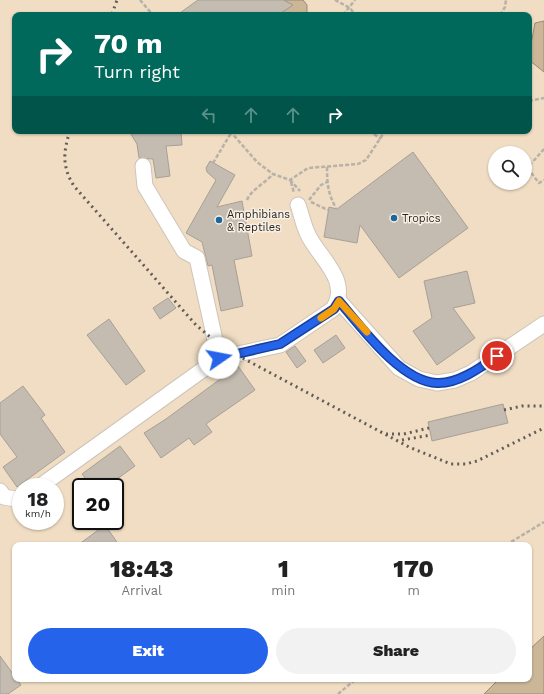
<!DOCTYPE html>
<html lang="en">
<head>
<meta charset="utf-8">
<style>
  :root { --surface:#fff; --page:#f2f2f2; --text:#222; --muted:#767676; --accent:#2563eb }
  body { margin:0; font-family:"Work Sans",sans-serif; background:var(--page); color:var(--text); height:100vh; display:flex; flex-direction:column; font-size:15px; white-space:nowrap }
  * { box-sizing:border-box; margin:0 }
  p { font-size:13px; color:var(--muted) }
  .icon { flex:none; width:22px; height:22px; fill:none; stroke:currentColor; stroke-width:2; stroke-linecap:round; stroke-linejoin:round }
  .map { position:relative; flex:1; overflow:hidden }
  .sheet { position:absolute; left:12px; top:542px; width:520px; height:140px; display:flex; flex-direction:column; background:var(--surface); border-radius:8px; box-shadow:0 1px 3px #0004 }
  .sheet>* { flex:none }
  .hud { position:absolute; left:12px; top:12px; width:520px; height:122px; border-radius:8px; box-shadow:0 1px 3px #0004; background:#00695c; color:#fff; overflow:hidden }
  .controls { position:absolute; left:488px; top:146px; display:grid; gap:8px }
  .controls a { display:grid; place-items:center; width:44px; height:44px; border-radius:50%; background:var(--surface); box-shadow:0 1px 3px #0004; font-size:20px }
  .speed { position:absolute; left:12px; top:478px; display:flex; gap:8px; font-size:20px; font-weight:700; text-align:center }
  .speed>* { display:grid; place-content:center; width:52px; height:52px; border-radius:50%; background:var(--surface); box-shadow:0 1px 3px #0004; line-height:1 }
  .speed small { font-size:10px; font-weight:400 }
  .speed .limit { border:2px solid #111; border-radius:6px; background:#fff; color:#111 }
  .pin { position:absolute; display:grid; place-items:center; width:34px; height:34px; color:#fff; margin:-17px; border:2px solid #fff; border-radius:50%; box-shadow:0 1px 4px #0007 }
  .me { position:absolute; width:44px; margin:-22px; rotate:78deg; stroke-linejoin:round; filter:drop-shadow(0 0 3px #0008) }
  .turn { display:flex; align-items:center; gap:14px; height:84px; padding:0 16px; font-size:18px }
  .turn .icon { width:52px; height:52px; stroke-width:2.5 }
  .turn b { display:block; font-size:28px; line-height:34px }
  .lanes { display:flex; align-items:center; height:38px; padding:0 16px; background:#0003; justify-content:center; gap:20px; direction:ltr }
  .lanes .off { opacity:.35 }
  .eta { display:flex; justify-content:space-evenly; align-items:center; height:68px; text-align:center }
  .eta b { font-size:24px; font-weight:800; line-height:28px }
  .action { display:flex; gap:8px; margin-top:auto; padding:8px 16px }
  .action a { flex:1; height:46px; border-radius:24px; background:var(--accent); color:#fff; font-size:16px; font-weight:800; line-height:46px; text-align:center }
  .action a+a { background:var(--page); color:var(--text) }
  .map>svg:first-child { display:block }
</style>
</head>
<body>
<div class="map">
<svg width="544" height="694" viewBox="0 0 544 694">
  <rect width="100%" height="100%" fill="#f8f0e4"/>
  <path fill="#f0ddc3" fill-rule="evenodd" d="M0,0H544V694H0ZM15,15H529V131H15ZM495,153H525V183H495ZM21,487H55V521H21ZM81,487H115V521H81ZM15,545H529V679H15Z"/>
  <g fill="#cbb697" stroke="#9b8b74">
    <path d="M283,0H303L307,5V15H278L293,5Z"/>
    <path d="M544,21V72L529,60V55L535,23Z"/>
    <path d="M544,636V694H484L499,679H529V650Z"/>
  </g>
  <g fill="#c4bcb1" stroke="#a8a096">
    <path d="M198,0H283L293,5L278,15H177Z"/>
    <path d="M129,131H181L182,145L166,146L170,176L156,178L153,159L139,158L137,144Z"/>
    <path d="M413,152L468,228L399,278L360,225L357,243L324,237L329,207L337,209Z"/>
    <path d="M210,161L235,175L217,207L242,201L252,256L234,260L243,306L221,311L212,265L208,266L202,242L186,233L216,180L207,172L206,168Z"/>
    <path d="M467,271L475,303L453,308L475,338L437,365L413,331L432,318L424,281Z"/>
    <path d="M168,298L176,308L160,319L153,308Z"/>
    <path d="M109,319L145,371L126,385L87,335Z"/>
    <path d="M336,335L345,348L323,363L314,350Z"/>
    <path d="M295,346L306,361L297,368L286,352Z"/>
    <path d="M238,366L255,390L206,424L212,432L194,445L189,438L161,458L144,433L166,419Z"/>
    <path d="M23,386L45,415L41,418L65,452L17,487L3,467L17,457L0,434V403Z"/>
    <path d="M503,404L508,423L432,441L428,422Z"/>
    <path d="M120,446L135,466L106,487H92L82,474Z"/>
    <path d="M105,525L119,545H78Z"/>
    <path d="M0,656L21,685L8,694H0Z"/>
  </g>
  <g fill="none" stroke-linecap="round" stroke-linejoin="round">
    <g stroke="#cdc5ba" stroke-width="17">
      <g id="minor">
        <path d="M143,166L145,186L184,251L197,258L219,358"/>
        <path d="M339,301L399,368L419,379L437,383L455,380L471,373L544,324"/>
        <path d="M39,487L219,358L280,345L333,309C350,283 324,262 311,240C304,230 302,216 298,205"/>
        <path d="M0,491L4,497L21,500"/>
      </g>
    </g>
    <g stroke="#b7b1a8" stroke-width="2.5" stroke-dasharray="4 2" stroke-linecap="butt">
      <path d="M140,0L153,15"/>
      <path d="M335,0L350,8L355,15"/>
      <path d="M343,15L355,0"/>
      <path d="M500,15L505,7L506,0"/>
      <path d="M529,101L544,98"/>
      <path d="M230,131L257,162L273,174L290,180L308,168L358,164L366,160L385,131"/>
      <path d="M369,131L381,139"/>
      <path d="M544,149L530,165L529,170L539,183L544,180"/>
      <path d="M213,163L231,133"/>
      <path d="M327,167C327,183 328,194 336,208"/>
      <path d="M290,180L300,191"/>
      <path d="M291,182L294,193"/>
      <path d="M247,200C250,191 265,183 273,174"/>
      <path d="M309,200L321,185L327,182"/>
      <path d="M311,202L328,210"/>
      <path d="M506,545L544,522"/>
      <path d="M338,694L356,679"/>
    </g>
    <use href="#minor" stroke="#fff" stroke-width="15"/>
    <g stroke="#615c56" stroke-width="3" stroke-dasharray="2 4" stroke-linecap="butt">
      <path d="M112,14L117,0"/>
      <path d="M70,131C63,152 62,167 74,186L196,325L222,347L409,447L451,464H466L477,461L544,428"/>
      <path d="M504,410L522,406H544"/>
      <path d="M386,434H404L429,428"/>
      <path d="M402,440L431,435"/>
    </g>
  </g>
  <g fill="none" stroke-linecap="round" stroke-linejoin="round">
    <g stroke="#184099" stroke-width="10">
      <path id="route" d="M219,358L280,344L334,309L339,301C361,327 401,382 437,383C458,384 480,368 497,356"/>
    </g>
    <use href="#route" stroke="#2563eb" stroke-width="7"/>
    <path stroke="#f59e0b" stroke-width="7" d="M321,318L334,309L339,301L367,332"/>
  </g>
  <g fill="#1f669a" stroke="#f8f0e4" stroke-width="1.5">
    <circle cx="394" cy="218" r="4"/>
    <circle cx="219" cy="220" r="4"/>
  </g>
  <g text-anchor="middle" stroke-width="3" stroke-linejoin="round" paint-order="stroke">
    <g font-size="11" fill="#2a2723" stroke="#f8f0e4" text-anchor="start">
      <text x="227" y="218">Amphibians<tspan x="227" dy="13">&amp; Reptiles</tspan></text>
      <text x="402" y="222">Tropics</text>
    </g>
  </g>
</svg>
<div class="controls">
<a><svg class="icon" aria-label="search" viewBox="0 0 24 24"><circle cx="10" cy="10" r="6"/><path d="M15 15l6 6"/></svg></a>
</div>
<div class="speed"><div>18<small>km/h</small></div><div class="limit">20</div></div>
<div class="pin" style="left:497px;top:356px;background:#d93025"><svg class="icon" aria-label="arrive" viewBox="0 0 24 24"><path d="M6 21V4h12l-3 4 3 4H6"/></svg></div>
<svg class="me" style="left:219px;top:358px" viewBox="-20 -20 40 40"><circle r="19" fill="#fff"/><path d="M0-13L10 11 0 6-10 11z" fill="#2563eb"/></svg>
<div class="hud">
<div class="turn"><svg class="icon" aria-label="right" viewBox="0 0 24 24"><path d="M7 20v-9h11M14 6l5 5-5 5"/></svg><div><b>70 m</b>Turn right</div></div>
<div class="lanes"><svg class="icon off" aria-label="left" viewBox="0 0 24 24"><path d="M17 20v-9H6M10 6l-5 5 5 5"/></svg><svg class="icon off" aria-label="ahead" viewBox="0 0 24 24"><path d="M12 20V5M6 11l6-6 6 6"/></svg><svg class="icon off" aria-label="ahead" viewBox="0 0 24 24"><path d="M12 20V5M6 11l6-6 6 6"/></svg><svg class="icon" aria-label="right" viewBox="0 0 24 24"><path d="M7 20v-9h11M14 6l5 5-5 5"/></svg></div>
</div>
<section class="sheet">
<div class="eta">
<div><b>18:43</b><p>Arrival</p></div>
<div><b>1</b><p>min</p></div>
<div><b>170</b><p>m</p></div>
</div>
<div class="action"><a>Exit</a><a>Share</a></div>
</section>
</div>
</body>
</html>
